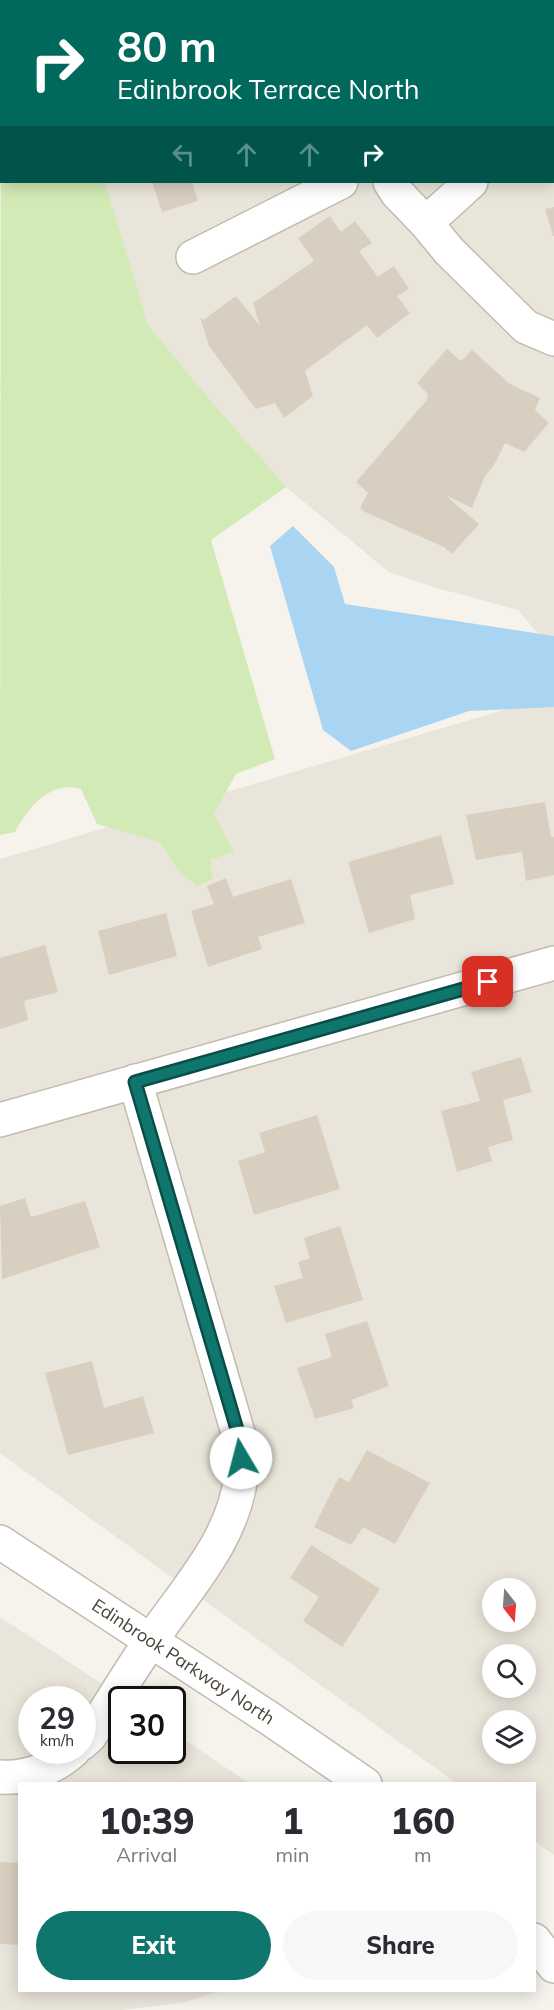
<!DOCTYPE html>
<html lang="en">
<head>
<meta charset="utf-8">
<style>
  :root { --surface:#fff; --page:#f7f7f7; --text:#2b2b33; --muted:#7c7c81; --accent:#0f766e }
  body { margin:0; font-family:Mulish,sans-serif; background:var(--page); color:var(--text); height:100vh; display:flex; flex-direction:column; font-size:22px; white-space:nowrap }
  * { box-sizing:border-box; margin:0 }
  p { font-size:20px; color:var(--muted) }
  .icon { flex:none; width:33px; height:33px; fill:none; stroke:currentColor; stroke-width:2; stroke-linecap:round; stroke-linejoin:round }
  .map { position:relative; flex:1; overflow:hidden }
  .drawer { position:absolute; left:18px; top:1782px; width:518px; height:210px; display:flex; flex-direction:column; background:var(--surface); border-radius:0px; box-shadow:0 3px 15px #0003 }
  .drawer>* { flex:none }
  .guide { position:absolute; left:0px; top:0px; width:555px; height:183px; box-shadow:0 3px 15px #0003; background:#00695c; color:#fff; overflow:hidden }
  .needle { width:39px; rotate:163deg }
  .buttons { position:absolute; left:482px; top:1578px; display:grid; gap:12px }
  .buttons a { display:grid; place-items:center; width:54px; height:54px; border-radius:50%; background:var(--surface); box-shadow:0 3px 15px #0003; font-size:30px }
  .speed { position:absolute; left:18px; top:1686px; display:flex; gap:12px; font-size:30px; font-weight:700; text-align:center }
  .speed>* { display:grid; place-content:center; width:78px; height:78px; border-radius:50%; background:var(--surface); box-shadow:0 3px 15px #0003; line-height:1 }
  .speed small { font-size:15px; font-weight:400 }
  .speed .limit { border:3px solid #111; border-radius:9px; background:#fff; color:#111 }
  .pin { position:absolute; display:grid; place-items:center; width:51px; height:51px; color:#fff; margin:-26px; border-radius:12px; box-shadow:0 3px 9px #0006 }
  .me { position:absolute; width:66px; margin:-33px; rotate:352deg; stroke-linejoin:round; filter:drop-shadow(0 0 4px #0008) }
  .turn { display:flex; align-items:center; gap:21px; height:126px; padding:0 18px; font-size:27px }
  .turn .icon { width:78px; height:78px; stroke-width:2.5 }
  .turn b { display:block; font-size:42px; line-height:51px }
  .lanes { display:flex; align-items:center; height:57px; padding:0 18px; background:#0003; justify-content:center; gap:30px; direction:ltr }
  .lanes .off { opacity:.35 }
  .eta { display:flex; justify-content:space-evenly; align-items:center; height:102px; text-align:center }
  .eta b { font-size:36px; font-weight:800; line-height:42px }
  .cta { display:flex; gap:12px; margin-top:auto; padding:12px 18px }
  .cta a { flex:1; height:69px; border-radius:36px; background:var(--accent); color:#fff; font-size:24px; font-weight:800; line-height:69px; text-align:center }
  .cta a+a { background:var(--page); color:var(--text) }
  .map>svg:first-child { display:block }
</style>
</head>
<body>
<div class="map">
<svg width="554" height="2010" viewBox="0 0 554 2010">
  <rect width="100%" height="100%" fill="#f6f3ec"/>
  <g fill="#eae5da" fill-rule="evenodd">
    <path d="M42,0H554V652L518,610L437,588L389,572L286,487L144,329L98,182H554V2Z"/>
    <path d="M554,695V1855L534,1841V1784L456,1783L0,1453V859ZM492,1588H525V1622H492ZM492,1654H525V1688H492ZM492,1720H525V1754H492Z"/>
    <path d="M0,1617L125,1699L122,1700V1750H172L173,1732L249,1783L20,1784V1990L220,1991L182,2003L122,2010H0ZM32,1700H82V1750H32Z"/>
  </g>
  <path fill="#d2eab5" d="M1,18L2,182H105L148,325L210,400L286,487L211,540L275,759L236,774L214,814L234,852L210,860L213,879L197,886L177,869L160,842L97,824L81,789C50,780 28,808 15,832L0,835Z"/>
  <path fill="#a9d4f2" d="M293,526L334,567L345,604L554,636V707L469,711L351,751L323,730L270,546Z"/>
  <g fill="#d8cfc1">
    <path d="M152,182H192L198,201L162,212Z"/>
    <path d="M554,207V236H553L545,209Z"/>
    <path d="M330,216L341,232L355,221L372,243L359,251L378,277L394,266L409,289L397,296L410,313L377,338L367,325L305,371L313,396L284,418L275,403L256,409L209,346L200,317L203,320L236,296L260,326L253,303L314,261L298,238Z"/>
    <path d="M447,349L461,361L472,350L510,384L540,398L535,410L549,423L524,452L505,443L494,465L485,476L472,508L445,495L479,524L452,554L444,547L365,512L360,508L368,493L356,482L426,401L428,394L417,383Z"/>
    <path d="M545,802L551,837H554V875L526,881L522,852L476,860L466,815Z"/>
    <path d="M441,835L454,884L410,895L415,919L369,933L348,862Z"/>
    <path d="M226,878L233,897L291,879L305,923L258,937L262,949L208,967L191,911L214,904L207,886Z"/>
    <path d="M166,913L177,956L109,975L98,931Z"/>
    <path d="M45,945L58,992L24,1001L28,1020L0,1029V958Z"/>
    <path d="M521,1057L532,1092L503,1100L513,1140L488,1147L492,1161L457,1172L441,1111L480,1101L471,1072Z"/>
    <path d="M317,1115L340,1189L254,1215L238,1161L265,1152L259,1133Z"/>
    <path d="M25,1198L31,1217L85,1201L100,1247L2,1279L0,1206Z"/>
    <path d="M340,1226L363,1300L286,1323L274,1286L303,1278L298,1262L310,1258L304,1238Z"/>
    <path d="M367,1321L389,1386L351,1400L354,1408L315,1419L297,1368L332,1357L325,1334Z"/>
    <path d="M92,1361L104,1408L143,1396L154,1433L68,1455L45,1373Z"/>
    <path d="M367,1450L430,1483L395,1544L363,1527L351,1545L314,1527L339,1477L349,1482Z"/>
    <path d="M311,1545L380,1589L342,1647L303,1621L319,1597L290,1578Z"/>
    <path d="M0,1862L20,1863V1945L0,1944Z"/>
  </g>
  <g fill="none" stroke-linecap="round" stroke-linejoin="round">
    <g stroke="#c2bbae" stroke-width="36">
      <g id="minor">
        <path d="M303,0L304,2"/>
        <path d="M539,0L540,2"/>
        <path d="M554,44V46"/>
        <path d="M554,136V135"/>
        <path d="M390,182L397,193L426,223L449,251L526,327L554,339"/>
        <path d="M426,223L471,182"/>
        <path d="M193,257L341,182"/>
        <path d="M0,1120L554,963"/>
        <path id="s1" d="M0,1542L269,1718L365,1784"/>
        <path d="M82,1743L90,1736C110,1704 130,1671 152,1639C187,1588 234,1539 241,1475C242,1464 241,1453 241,1443L135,1081"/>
        <path d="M0,1777C26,1779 55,1768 74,1750"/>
        <path d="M534,1940L554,1966"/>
      </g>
    </g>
    <use href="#minor" stroke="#fff" stroke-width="33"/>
  </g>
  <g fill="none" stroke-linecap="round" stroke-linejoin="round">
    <g stroke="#0a4d48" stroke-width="15">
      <path id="route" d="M241,1458V1443L135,1082L488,982"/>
    </g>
    <use href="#route" stroke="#0f766e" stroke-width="10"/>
  </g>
  <g text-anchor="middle" stroke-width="6" stroke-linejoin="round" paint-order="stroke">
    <g font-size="18" fill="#4b4439" stroke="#fff">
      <text dy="6" stroke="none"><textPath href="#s1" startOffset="219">Edinbrook Parkway North</textPath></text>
    </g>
  </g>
</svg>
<div class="buttons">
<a><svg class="needle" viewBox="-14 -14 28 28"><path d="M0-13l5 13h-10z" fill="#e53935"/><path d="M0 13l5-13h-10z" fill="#7c7c81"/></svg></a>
<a><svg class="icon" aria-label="search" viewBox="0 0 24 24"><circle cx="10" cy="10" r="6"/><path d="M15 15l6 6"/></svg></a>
<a><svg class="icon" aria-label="layers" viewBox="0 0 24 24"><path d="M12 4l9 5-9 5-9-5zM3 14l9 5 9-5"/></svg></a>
</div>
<div class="speed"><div>29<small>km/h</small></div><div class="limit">30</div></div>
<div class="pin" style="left:488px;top:982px;background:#d93025"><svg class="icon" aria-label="arrive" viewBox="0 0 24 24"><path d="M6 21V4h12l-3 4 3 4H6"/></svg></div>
<svg class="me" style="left:241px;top:1458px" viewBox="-20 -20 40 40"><circle r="19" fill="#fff"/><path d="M0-13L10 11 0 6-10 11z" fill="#0f766e"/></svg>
<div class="guide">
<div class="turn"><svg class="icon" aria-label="right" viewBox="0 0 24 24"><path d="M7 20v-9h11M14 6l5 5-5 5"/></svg><div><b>80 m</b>Edinbrook Terrace North</div></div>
<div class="lanes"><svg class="icon off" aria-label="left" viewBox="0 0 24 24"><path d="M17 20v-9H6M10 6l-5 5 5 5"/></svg><svg class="icon off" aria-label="ahead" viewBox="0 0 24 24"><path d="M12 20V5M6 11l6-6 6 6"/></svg><svg class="icon off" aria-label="ahead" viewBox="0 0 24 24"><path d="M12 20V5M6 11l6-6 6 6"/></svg><svg class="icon" aria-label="right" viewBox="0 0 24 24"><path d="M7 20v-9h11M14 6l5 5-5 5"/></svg></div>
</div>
<section class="drawer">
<div class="eta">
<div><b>10:39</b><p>Arrival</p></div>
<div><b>1</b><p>min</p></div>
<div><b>160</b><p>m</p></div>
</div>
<div class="cta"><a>Exit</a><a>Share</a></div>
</section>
</div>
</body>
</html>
